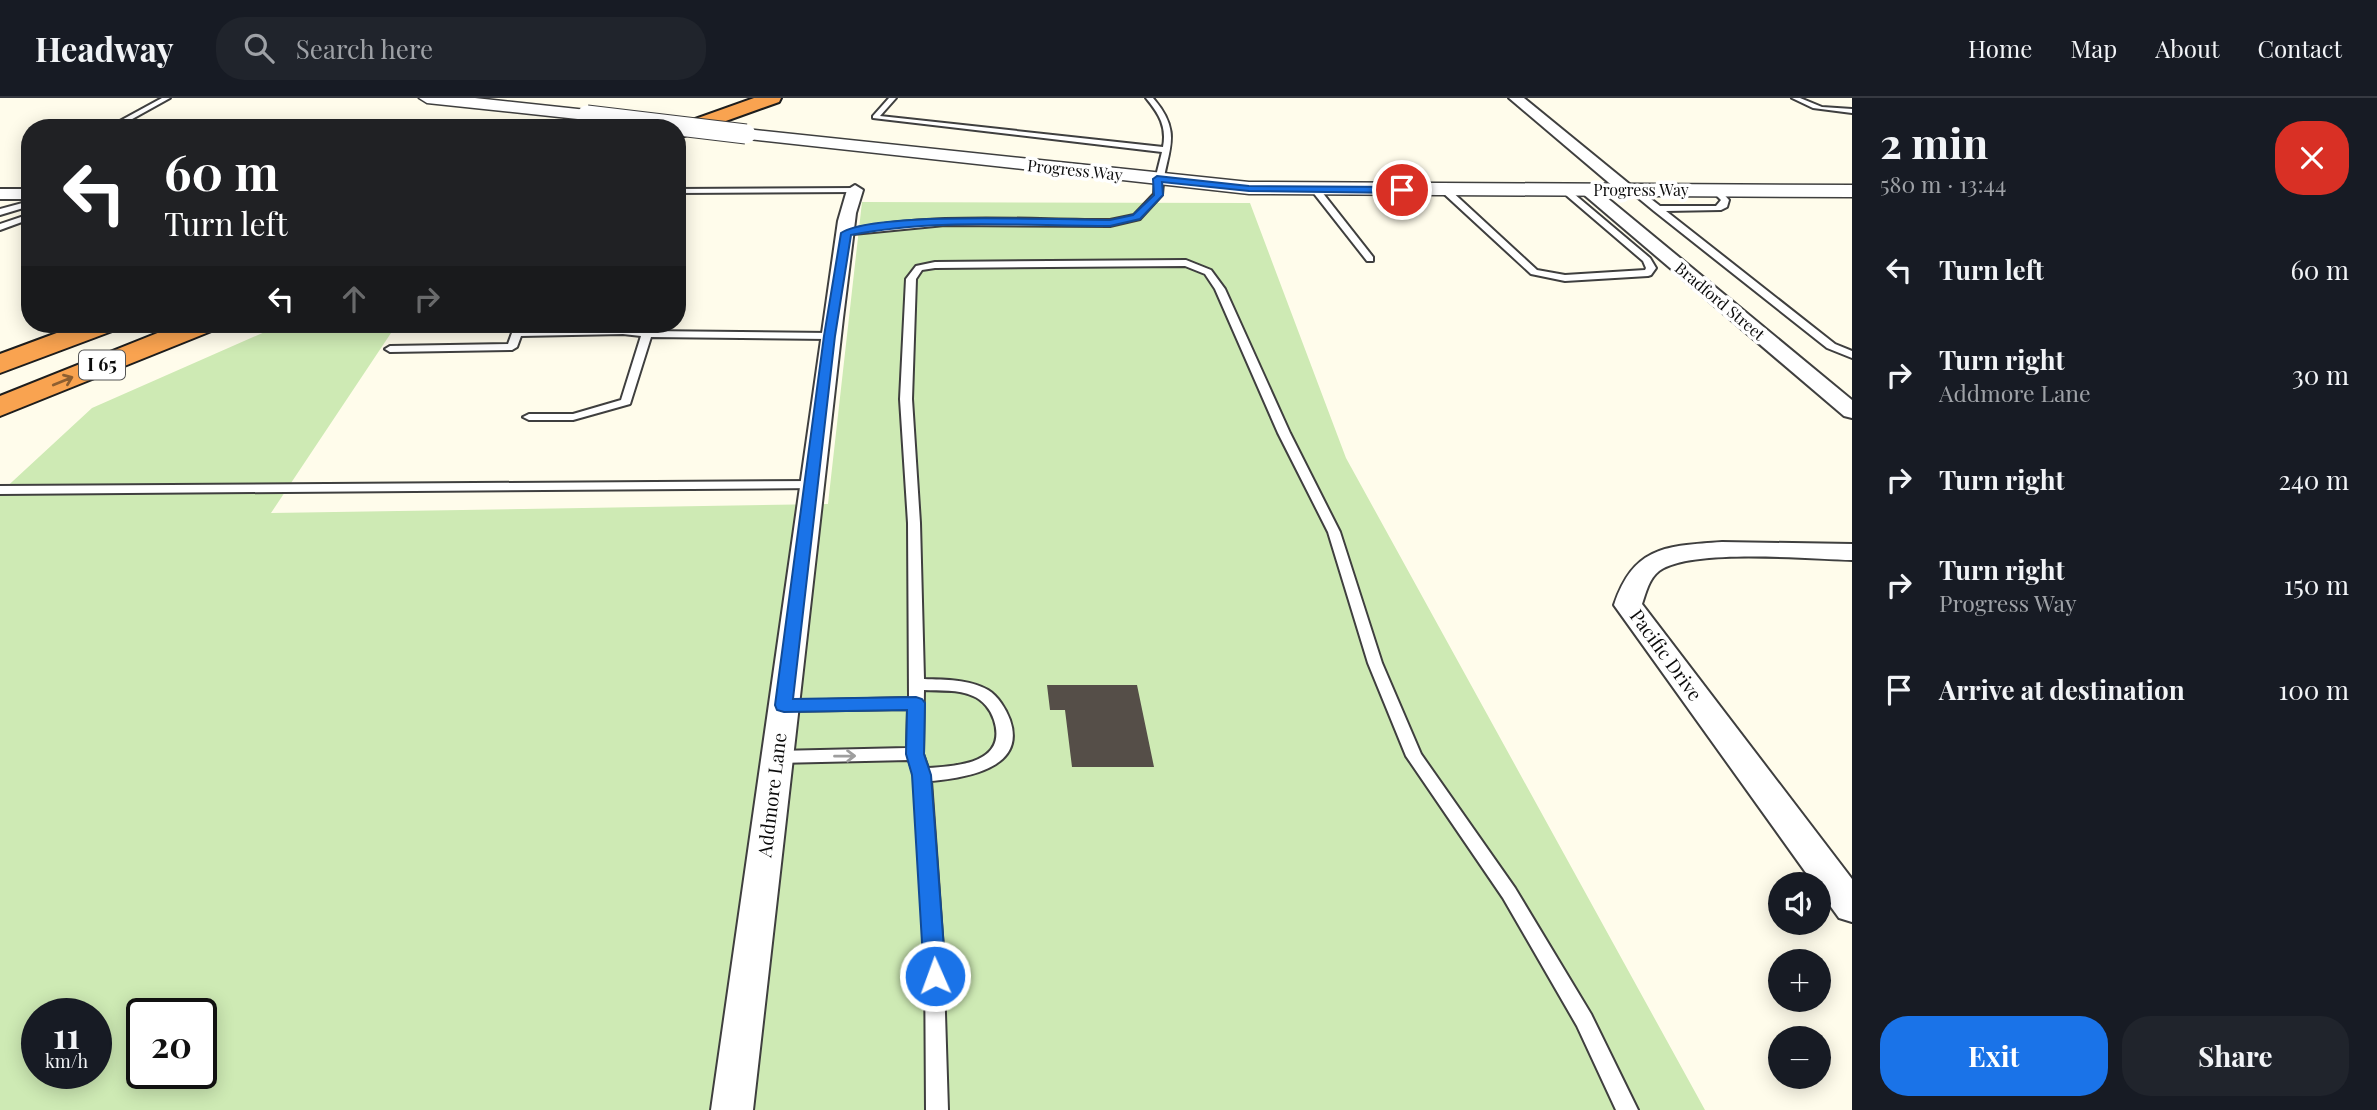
<!DOCTYPE html>
<html lang="en">
<head>
<meta charset="utf-8">
<style>
  :root { --surface:#171b24; --page:#20242c; --text:#f1f3f6; --muted:#9ea1a6; --line:#363941; --accent:#1a73e8 }
  body { margin:0; font-family:"Playfair Display",serif; background:var(--page); color:var(--text); height:100vh; display:flex; flex-direction:column; font-size:26px; white-space:nowrap }
  * { box-sizing:border-box; margin:0 }
  p { font-size:23px; color:var(--muted) }
  .icon { flex:none; width:38px; height:38px; fill:none; stroke:currentColor; stroke-width:2; stroke-linecap:round; stroke-linejoin:round }
  .map { position:relative; flex:1; overflow:hidden }
  .drawer { display:flex; flex-direction:column; background:var(--surface); width:525px }
  .drawer>* { flex:none }
  .top-card { position:absolute; left:21px; top:21px; width:665px; height:214px; border-radius:28px; box-shadow:0 4px 18px #0003; background:#202124; color:#fff; overflow:hidden }
  .buttons { position:absolute; left:1768px; top:774px; display:grid; gap:14px }
  .buttons a { display:grid; place-items:center; width:63px; height:63px; border-radius:50%; background:var(--surface); box-shadow:0 4px 18px #0003; font-size:35px }
  .speed { position:absolute; left:21px; top:900px; display:flex; gap:14px; font-size:35px; font-weight:700; text-align:center }
  .speed>* { display:grid; place-content:center; width:91px; height:91px; border-radius:50%; background:var(--surface); box-shadow:0 4px 18px #0003; line-height:1 }
  .speed small { font-size:18px; font-weight:400 }
  .speed .limit { border:4px solid #111; border-radius:10px; background:#fff; color:#111 }
  .pin { position:absolute; display:grid; place-items:center; width:60px; height:60px; color:#fff; margin:-30px; border:4px solid #fff; border-radius:50%; box-shadow:0 2px 7px #0007 }
  .me { position:absolute; width:77px; margin:-38px; rotate:358deg; stroke-linejoin:round; filter:drop-shadow(0 0 5px #0008) }
  .turn { display:flex; align-items:center; gap:24px; height:147px; padding:0 28px; font-size:32px }
  .turn .icon { width:91px; height:91px; stroke-width:2.5 }
  .turn b { display:block; font-size:49px; line-height:60px }
  .lanes { display:flex; align-items:center; height:66px; padding:0 28px; background:#0003; justify-content:center; gap:35px; direction:ltr }
  .lanes .off { opacity:.35 }
  .round { display:grid; place-items:center; flex:none; width:74px; height:74px; border-radius:28px; background:var(--page) }
  .head { display:flex; align-items:center; justify-content:space-between; height:119px; padding:0 28px }
  h1 { font-size:42px; font-weight:700; line-height:52px }
  .primary-button { display:flex; gap:14px; margin-top:auto; padding:14px 28px }
  .primary-button a { flex:1; height:80px; border-radius:28px; background:var(--accent); color:#fff; font-size:28px; font-weight:700; line-height:80px; text-align:center }
  .primary-button a+a { background:var(--page); color:var(--text) }
  ul { padding:0; list-style:none }
  li { display:flex; align-items:center; gap:21px; height:105px; padding:0 28px }
  li div { flex:1 }
  li b { display:block; font-size:26px }
  li em { font-style:normal }
  header { display:flex; align-items:center; gap:42px; box-sizing:border-box; height:98px; padding:0 35px; background:var(--surface); border-bottom:2px solid var(--line) }
  header strong { font-size:33px }
  nav { display:flex; gap:38px; margin-inline-start:auto; font-size:24px }
  .search { width:490px; height:63px; background:var(--page); display:flex; align-items:center; gap:18px; box-sizing:border-box; padding:0 24px; border-radius:28px; color:var(--muted); font-size:26px }
  main { display:flex; flex:1; min-height:0 }
  .map>svg:first-child { display:block }
</style>
</head>
<body>
<header>
<strong>Headway</strong>
<div class="search"><svg class="icon" aria-label="search" viewBox="0 0 24 24"><circle cx="10" cy="10" r="6"/><path d="M15 15l6 6"/></svg>Search here</div>
<nav><a>Home</a><a>Map</a><a>About</a><a>Contact</a></nav>
</header>
<main>
<div class="map">
<svg width="1852" height="1012" viewBox="0 0 1852 1012">
  <rect width="100%" height="100%" fill="#fffceb"/>
  <path fill="#ceeab4" fill-rule="evenodd" d="M862,104L1250,105L1346,360L1705,1012H0V395L92,310L283,226H397L271,415L828,406ZM37,915H96V975H37ZM142,915H201V975H142Z"/>
  <path fill="#554e48" d="M1047,587H1137L1154,669H1072L1065,612H1050Z"/>
  <g fill="none" stroke-linecap="round" stroke-linejoin="round">
    <g stroke="#3f3f3f" stroke-width="4">
      <g id="service">
        <path d="M162,0H170L116,30H107Z"/>
        <path d="M889,0H896L880,18L1163,49C1167,28 1159,16 1146,0H1153C1186,38 1164,54 1162,97L1140,121L1110,128L945,127L843,137V133C930,114 1021,122 1110,122L1134,117L1154,96L1155,82L1162,54L873,20V18Z"/>
        <path d="M1792,0H1800L1822,9L1852,11V15L1813,10Z"/>
        <path d="M1312,89H1318L1373,159V163H1367L1312,93Z"/>
        <path d="M858,90L859,92L855,94L677,95V91Z"/>
        <path d="M1442,90H1448L1537,172L1565,177L1645,172L1646,170L1643,163L1560,92L1567,90L1650,160L1656,170L1651,177L1648,178L1565,183L1531,176L1442,94Z"/>
        <path d="M1631,90H1637L1660,108H1716L1721,102L1711,92L1718,90L1729,102L1727,109L1721,112L1666,113L1835,246L1852,253V260L1827,250L1654,113L1631,94Z"/>
        <path d="M30,103V108L0,117V111Z"/>
        <path d="M30,116V121L0,132V126Z"/>
        <path d="M1186,162L1211,172L1225,191L1290,335L1340,434L1382,565L1421,656L1515,790L1591,916L1638,1012H1616L1577,928L1503,800L1406,658L1368,565L1328,434L1278,335L1215,191L1205,176L1185,168L935,170L922,172L916,181L912,301L920,425L924,581C945,582 969,581 988,592C998,598 1006,611 1010,622C1027,671 964,680 931,683L943,851L948,1012H926L925,851L914,677L909,662L777,665L771,663L769,659L771,655L777,653L907,650L908,611L784,613L779,612L776,608L779,604L784,603L909,600L908,425L900,301L906,181L916,168L935,164ZM924,592C940,593 958,591 973,598C983,602 991,612 994,622C1008,665 958,668 928,670L923,656Z"/>
        <path d="M610,229L647,233L829,235L834,238L829,241L651,239L630,306L573,322H529L523,319L529,316H573L621,302L641,238L623,236L521,238L517,249L512,252L390,254L385,251L390,248L508,246L512,235L517,232H605Z"/>
        <path d="M813,383L819,387L817,390L0,396V388Z"/>
      </g>
    </g>
    <g stroke="#3f3f3f" stroke-width="4">
      <g id="minor">
        <path d="M1509,0H1524L1633,89L1635,92L1633,95H1621Z"/>
        <path d="M855,87L863,92L856,115L843,220L753,1012H711L838,123L847,92Z"/>
        <path d="M1588,87L1594,89L1852,302V320L1844,318L1582,95L1580,92Z"/>
        <rect x="0" y="91" width="30" height="10"/>
        <path d="M1722,444L1852,446V462C1810,461 1690,450 1659,473C1649,481 1646,494 1642,506L1852,781V824L1839,820L1818,791V786H1814L1614,507C1634,448 1666,448 1722,444Z"/>
      </g>
    </g>
    <g stroke="#3f3f3f" stroke-width="3">
      <g id="tertiary">
        <path d="M419,0H475L587,12L596,17L587,22L427,5Z"/>
        <path d="M746,31L1249,84L1852,87V99L1249,96L740,40L737,36L740,32Z"/>
      </g>
    </g>
    <g stroke="#1d1d1d" stroke-width="4">
      <g id="motorway">
        <path d="M754,0H781L779,4L684,38L677,40V30H670Z"/>
        <path d="M81,226H119L115,232L0,275V256Z"/>
        <path d="M180,226H218L214,232L0,318V298Z"/>
      </g>
    </g>
    <use href="#service" fill="#fff" fill-rule="evenodd"/>
    <use href="#minor" fill="#fff" fill-rule="evenodd"/>
    <use href="#tertiary" fill="#fff" fill-rule="evenodd"/>
    <use href="#motorway" fill="#f9a350" fill-rule="evenodd"/>
    <g stroke="#3f3f3f" stroke-width="21" stroke-linecap="butt">
      <path id="tertiary-bridge" d="M587,17L746,36"/>
    </g>
    <use href="#tertiary-bridge" stroke="#fff" stroke-width="19"/>
  </g>
  <defs><path id="oneway-shaft" d="M-6 0H5M1.5-3L5.5 0L1.5 3" fill="none" stroke-width="1.6" stroke-linecap="round" stroke-linejoin="round" transform="scale(1.75)"/></defs>
  <use stroke="#8e5f31" href="#oneway-shaft" transform="translate(63 283) rotate(-22)"/>
  <use stroke="#9e9e9e" href="#oneway-shaft" transform="translate(845 658) rotate(-1)"/>
  <path fill="#1a73e8" stroke="#114b97" stroke-width="2" d="M1157,78L1249,88L1402,89L1406,92L1402,95L1249,93L1162,84L1163,97L1140,121L1110,128C1024,128 935,120 851,137L835,238L793,601L916,599L922,601L925,605L924,656L931,677L946,878L942,885L935,888L927,885L924,878L912,677L906,656L907,612L784,614L777,612L775,607L824,238L841,135C875,113 1060,122 1110,122L1133,117L1154,97L1153,81Z"/>
  <g text-anchor="middle" stroke-width="7" stroke-linejoin="round" paint-order="stroke">
    <g font-size="16" fill="#0c0c0c" stroke="#fff">
      <text transform="translate(1075 72) rotate(6)" y="6">Progress Way</text>
      <text x="1641" y="98">Progress Way</text>
      <text transform="translate(1720 203) rotate(40)" y="6">Bradford Street</text>
    </g>
    <rect fill="#fff" stroke="#555" stroke-width="2" x="79" y="252.5" width="46" height="29" rx="5"/>
    <g font-size="18" font-weight="bold" fill="#0c0c0c">
      <text x="102" y="273">I 65</text>
    </g>
    <g font-size="19" fill="#0c0c0c" stroke="#fff">
      <text transform="translate(1666 557) rotate(54)" y="7">Pacific Drive</text>
      <text transform="translate(772 697) rotate(-83)" y="7">Addmore Lane</text>
    </g>
  </g>
</svg>
<div class="buttons">
<a><svg class="icon" aria-label="sound" viewBox="0 0 24 24"><path d="M4 9h4l5-4v14l-5-4H4zM17 9q2 3 0 6"/></svg></a>
<a>+</a>
<a>−</a>
</div>
<div class="speed"><div>11<small>km/h</small></div><div class="limit">20</div></div>
<div class="pin" style="left:1402px;top:92px;background:#d93025"><svg class="icon" aria-label="arrive" viewBox="0 0 24 24"><path d="M6 21V4h12l-3 4 3 4H6"/></svg></div>
<svg class="me" style="left:935px;top:878px" viewBox="-20 -20 40 40"><circle r="17" fill="#1a73e8" stroke="#fff" stroke-width="3"/><path d="M0-11L8 9 0 5-8 9z" fill="#fff"/></svg>
<div class="top-card">
<div class="turn"><svg class="icon" aria-label="left" viewBox="0 0 24 24"><path d="M17 20v-9H6M10 6l-5 5 5 5"/></svg><div><b>60 m</b>Turn left</div></div>
<div class="lanes"><svg class="icon" aria-label="left" viewBox="0 0 24 24"><path d="M17 20v-9H6M10 6l-5 5 5 5"/></svg><svg class="icon off" aria-label="ahead" viewBox="0 0 24 24"><path d="M12 20V5M6 11l6-6 6 6"/></svg><svg class="icon off" aria-label="right" viewBox="0 0 24 24"><path d="M7 20v-9h11M14 6l5 5-5 5"/></svg></div>
</div>
</div>
<section class="drawer">
<div class="head"><div><h1>2 min</h1><p>580 m · 13:44</p></div><a class="round" style="background:#d93025;color:#fff"><svg class="icon" aria-label="close" viewBox="0 0 24 24"><path d="M6 6l12 12M18 6L6 18"/></svg></a></div>
<ul>
<li><svg class="icon" aria-label="left" viewBox="0 0 24 24"><path d="M17 20v-9H6M10 6l-5 5 5 5"/></svg><div><b>Turn left</b></div><em>60 m</em></li>
<li><svg class="icon" aria-label="right" viewBox="0 0 24 24"><path d="M7 20v-9h11M14 6l5 5-5 5"/></svg><div><b>Turn right</b><p>Addmore Lane</p></div><em>30 m</em></li>
<li><svg class="icon" aria-label="right" viewBox="0 0 24 24"><path d="M7 20v-9h11M14 6l5 5-5 5"/></svg><div><b>Turn right</b></div><em>240 m</em></li>
<li><svg class="icon" aria-label="right" viewBox="0 0 24 24"><path d="M7 20v-9h11M14 6l5 5-5 5"/></svg><div><b>Turn right</b><p>Progress Way</p></div><em>150 m</em></li>
<li><svg class="icon" aria-label="arrive" viewBox="0 0 24 24"><path d="M6 21V4h12l-3 4 3 4H6"/></svg><div><b>Arrive at destination</b></div><em>100 m</em></li>
</ul>
<div class="primary-button"><a>Exit</a><a>Share</a></div>
</section>
</main>
</body>
</html>
